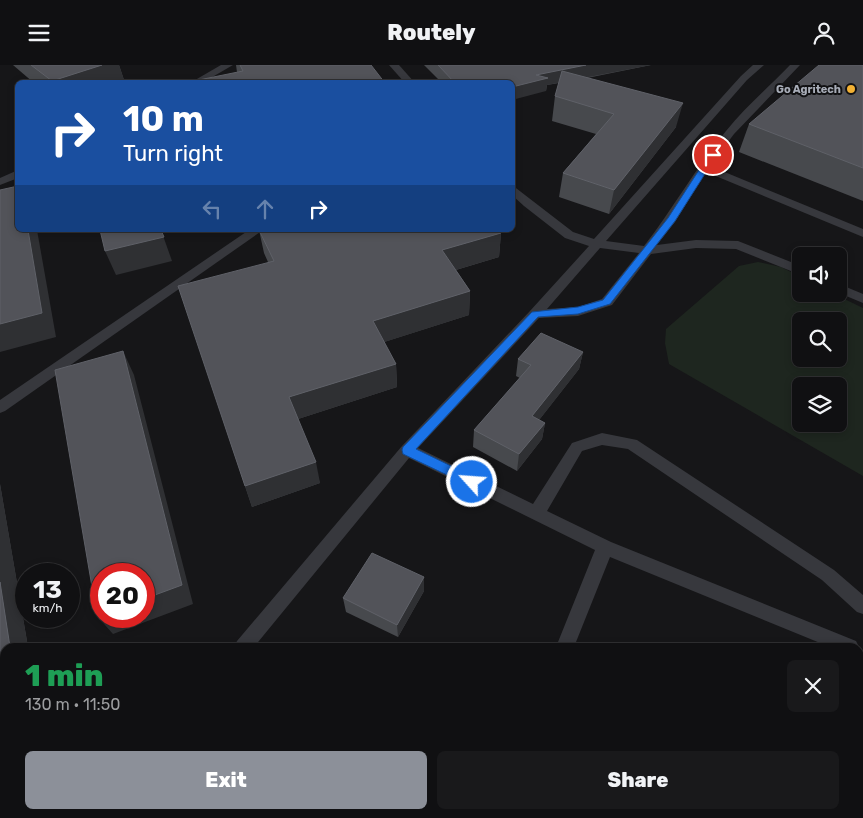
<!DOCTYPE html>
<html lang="en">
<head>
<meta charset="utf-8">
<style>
  :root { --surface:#101012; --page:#19191b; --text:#f1f3f6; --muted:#9c9d9f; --line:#303032; --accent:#8c9099 }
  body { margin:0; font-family:Rubik,sans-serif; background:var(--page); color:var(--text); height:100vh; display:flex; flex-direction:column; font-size:19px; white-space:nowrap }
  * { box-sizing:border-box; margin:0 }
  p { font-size:16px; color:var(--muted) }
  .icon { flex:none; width:28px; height:28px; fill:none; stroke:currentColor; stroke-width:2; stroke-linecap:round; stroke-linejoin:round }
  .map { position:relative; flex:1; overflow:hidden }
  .panel { position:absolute; left:0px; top:578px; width:864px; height:176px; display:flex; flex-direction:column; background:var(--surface); border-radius:15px 15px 0 0; box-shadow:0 2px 8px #0003,0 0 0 1px var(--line) }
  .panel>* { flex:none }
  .banner { position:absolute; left:15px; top:15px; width:500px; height:152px; border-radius:8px; box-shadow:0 2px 8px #0003,0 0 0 1px var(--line); background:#1a4fa0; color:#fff; overflow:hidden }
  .buttons { position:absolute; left:792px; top:182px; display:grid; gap:10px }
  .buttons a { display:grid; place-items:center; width:55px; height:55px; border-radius:8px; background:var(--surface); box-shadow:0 2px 8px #0003,0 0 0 1px var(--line); font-size:25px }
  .speed { position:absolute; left:15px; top:498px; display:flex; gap:10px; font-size:25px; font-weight:700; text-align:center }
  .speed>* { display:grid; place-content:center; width:65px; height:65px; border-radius:50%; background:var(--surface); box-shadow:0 2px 8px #0003,0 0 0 1px var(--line); line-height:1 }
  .speed small { font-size:12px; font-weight:400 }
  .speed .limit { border:8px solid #d22; background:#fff; color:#111 }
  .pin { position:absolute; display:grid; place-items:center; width:42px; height:42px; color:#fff; margin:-21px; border:2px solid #fff; border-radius:50%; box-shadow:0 1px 5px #0007 }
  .me { position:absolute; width:55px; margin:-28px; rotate:296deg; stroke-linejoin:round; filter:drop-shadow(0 0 4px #0008) }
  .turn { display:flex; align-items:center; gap:18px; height:105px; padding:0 25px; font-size:22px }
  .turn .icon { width:65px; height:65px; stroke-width:2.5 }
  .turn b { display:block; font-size:35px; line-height:42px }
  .lanes { display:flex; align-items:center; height:48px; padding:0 25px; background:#0003; justify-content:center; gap:25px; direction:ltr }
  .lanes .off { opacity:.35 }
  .round { display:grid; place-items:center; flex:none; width:52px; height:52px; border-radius:8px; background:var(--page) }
  .summary { display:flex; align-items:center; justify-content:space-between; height:85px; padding:0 25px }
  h1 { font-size:30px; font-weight:800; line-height:38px; color:#1e9e55 }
  .button { display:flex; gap:10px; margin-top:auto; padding:10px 25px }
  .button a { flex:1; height:58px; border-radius:8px; background:var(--accent); color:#fff; font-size:20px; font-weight:800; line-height:58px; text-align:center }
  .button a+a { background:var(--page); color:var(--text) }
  header { display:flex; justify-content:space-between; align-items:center; height:65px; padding:0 25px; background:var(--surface); font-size:22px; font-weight:800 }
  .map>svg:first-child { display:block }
</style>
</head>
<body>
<header><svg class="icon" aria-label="menu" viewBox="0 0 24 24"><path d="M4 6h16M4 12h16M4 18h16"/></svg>Routely<svg class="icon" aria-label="person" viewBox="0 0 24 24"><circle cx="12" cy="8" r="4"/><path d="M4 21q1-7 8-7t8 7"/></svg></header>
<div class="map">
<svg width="863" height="753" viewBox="0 0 863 753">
  <rect width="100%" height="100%" fill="#161618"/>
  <path fill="#1e261f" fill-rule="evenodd" d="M758,197L781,202L801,212V229H834L863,243V411L669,299L665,278L666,264L739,201ZM801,256H839V294H801ZM801,321H839V359H801Z"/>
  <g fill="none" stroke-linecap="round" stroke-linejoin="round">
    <g fill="#37383d" fill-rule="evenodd">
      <path d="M221,0H233L202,18H190Z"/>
      <path d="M389,0H399L415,18H405Z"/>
      <path d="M753,0H764L747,15L606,176L644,181C673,144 696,102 726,66C745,42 769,22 790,0H800L734,69L710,101L863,164V172L706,107L675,157L657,180L696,175L738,176L801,201V210L736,184L696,183L651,189L612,240L578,251L539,253L418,383L533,439L572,378L602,368L637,375L834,505L863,530V549L857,547L822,515L628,384L602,380L582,386L547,446L611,477L856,576L859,582V583L830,582L610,492L574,582H556L595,485L409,393L254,582H234L237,576L402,381L530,246L589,181L565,173L524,141L512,130V120L573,167L594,174L741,11ZM600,183L639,188L602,234L578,242L547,244Z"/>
      <path d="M18,105V113L0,120V113Z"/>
      <path d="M249,165H263L5,346L0,348V335Z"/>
      <path d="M839,219L863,229V238L839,228Z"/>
      <path d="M92,749H115L114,753H91Z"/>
      <path d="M388,749H409L408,753H387Z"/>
      <path d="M413,749H440L441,753H414Z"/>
      <path d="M490,749H511L510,753H489Z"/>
    </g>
  </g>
  <g fill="#47494d">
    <path d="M13,0H119L125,18H34Z"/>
    <path d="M236,0H371L237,7Z"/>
    <path d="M424,0H651L587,13L676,62L609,149L559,132L563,108L596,69L552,56L555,31L559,18L547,20L546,26L512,18H442Z"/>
    <path d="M863,0V136L739,87L749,59Z"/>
    <path d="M259,165L501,168L499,192L456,205L470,226L469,250L384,277L396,299L397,322L298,354L320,418L252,442L245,421L268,197L264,188Z"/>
    <path d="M583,287L579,304L539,355L545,358L542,374L517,406L473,382L474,365L520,313L516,311L518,294Z"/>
    <path d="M0,419L28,582H5V679L0,680Z"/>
    <path d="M424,512V526L398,572L346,547L343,533Z"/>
    <path d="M806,749H837L846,753H805Z"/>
  </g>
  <g fill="#2f3033">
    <path d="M102,0H119L125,18H52V16Z"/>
    <path d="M586,0H651L547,20L546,26L512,35V22L536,10Z"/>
    <path d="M683,38L676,62L609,149L614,125Z"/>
    <path d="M28,165H37L56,272L0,287V259Z"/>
    <path d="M161,165L172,196L116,210L105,186Z"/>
    <path d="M501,168L499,192L442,209V185Z"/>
    <path d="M470,226L469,250L375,280L373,256Z"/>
    <path d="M123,286L134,310L193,539L113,569L97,551L101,549V551H144V534Z"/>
    <path d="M583,287L579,304L529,368L532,351Z"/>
    <path d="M396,299L397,322L295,355L289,332Z"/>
    <path d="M545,358L542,374L517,406L519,389Z"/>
    <path d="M316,397L320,418L252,442L245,421Z"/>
    <path d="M0,419L28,582H10L0,517Z"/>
    <path d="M424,512V526L398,572L397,560Z"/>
  </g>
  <g fill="#525359" stroke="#5f6168">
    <path d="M31,0H102L52,16Z"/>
    <path d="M240,0H371L385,18H184L243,6Z"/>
    <path d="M438,0H586L536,10L548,13L512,22V18H455Z"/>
    <path d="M819,0H863V103L749,59Z"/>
    <path d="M562,6L683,38L614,125L563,108L614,49L555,31Z"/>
    <path d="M18,121V165H28L42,248L0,259V125Z"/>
    <path d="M100,165H161L164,172L105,186Z"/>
    <path d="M259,165H499L501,168L442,185L470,226L373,256L396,299L289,332L316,397L245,421L178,221L274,196Z"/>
    <path d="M541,268L583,287L532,351L545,358L519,389L474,365L531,300L518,294Z"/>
    <path d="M123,286L182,520L144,534V509H101V549L97,551L55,305Z"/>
    <path d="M372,488L424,512L397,560L343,533Z"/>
    <path d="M0,517L10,582H5V660L0,661Z"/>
    <path d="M226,749H324L326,753H223Z"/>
    <path d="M820,749H837L846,753H819Z"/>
  </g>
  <path fill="#1a73e8" stroke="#114b97" d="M710,88L717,90L675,156L610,239L578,249L538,252L416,384L476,413L478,417L476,420H468L403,389L402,385L403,382L532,247L578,242L603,235L668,153Z"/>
  <circle fill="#f2b134" stroke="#111113" stroke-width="2" cx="851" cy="24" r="5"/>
  <g text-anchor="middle" stroke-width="4" stroke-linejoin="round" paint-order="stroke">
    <g font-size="11" font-weight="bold" fill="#a8adb8" stroke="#111113" text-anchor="end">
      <text x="841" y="28">Go Agritech</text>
    </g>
  </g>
</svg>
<div class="buttons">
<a><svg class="icon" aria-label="sound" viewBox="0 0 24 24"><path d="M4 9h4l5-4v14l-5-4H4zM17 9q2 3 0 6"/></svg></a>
<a><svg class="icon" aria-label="search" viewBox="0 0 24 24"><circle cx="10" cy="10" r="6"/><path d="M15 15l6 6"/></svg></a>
<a><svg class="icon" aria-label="layers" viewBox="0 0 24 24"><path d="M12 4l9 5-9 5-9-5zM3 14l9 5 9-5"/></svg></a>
</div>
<div class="speed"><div>13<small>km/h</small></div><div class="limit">20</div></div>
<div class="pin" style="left:713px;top:90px;background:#d93025"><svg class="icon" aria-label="arrive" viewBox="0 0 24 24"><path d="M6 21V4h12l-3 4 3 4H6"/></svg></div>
<svg class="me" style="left:472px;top:417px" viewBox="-20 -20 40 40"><circle r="17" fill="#1a73e8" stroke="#fff" stroke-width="3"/><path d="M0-11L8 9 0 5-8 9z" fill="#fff"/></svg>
<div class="banner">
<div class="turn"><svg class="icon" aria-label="right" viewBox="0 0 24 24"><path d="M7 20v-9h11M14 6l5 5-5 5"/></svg><div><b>10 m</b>Turn right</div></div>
<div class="lanes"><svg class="icon off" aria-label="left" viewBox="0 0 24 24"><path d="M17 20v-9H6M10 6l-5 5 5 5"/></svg><svg class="icon off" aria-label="ahead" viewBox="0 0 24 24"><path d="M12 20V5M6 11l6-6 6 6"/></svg><svg class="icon" aria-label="right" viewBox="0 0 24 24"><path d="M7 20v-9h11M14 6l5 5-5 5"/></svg></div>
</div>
<section class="panel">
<div class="summary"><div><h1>1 min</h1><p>130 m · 11:50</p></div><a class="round"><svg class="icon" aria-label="close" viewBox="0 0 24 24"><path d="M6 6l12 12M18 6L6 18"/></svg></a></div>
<div class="button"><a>Exit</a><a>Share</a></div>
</section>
</div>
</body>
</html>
